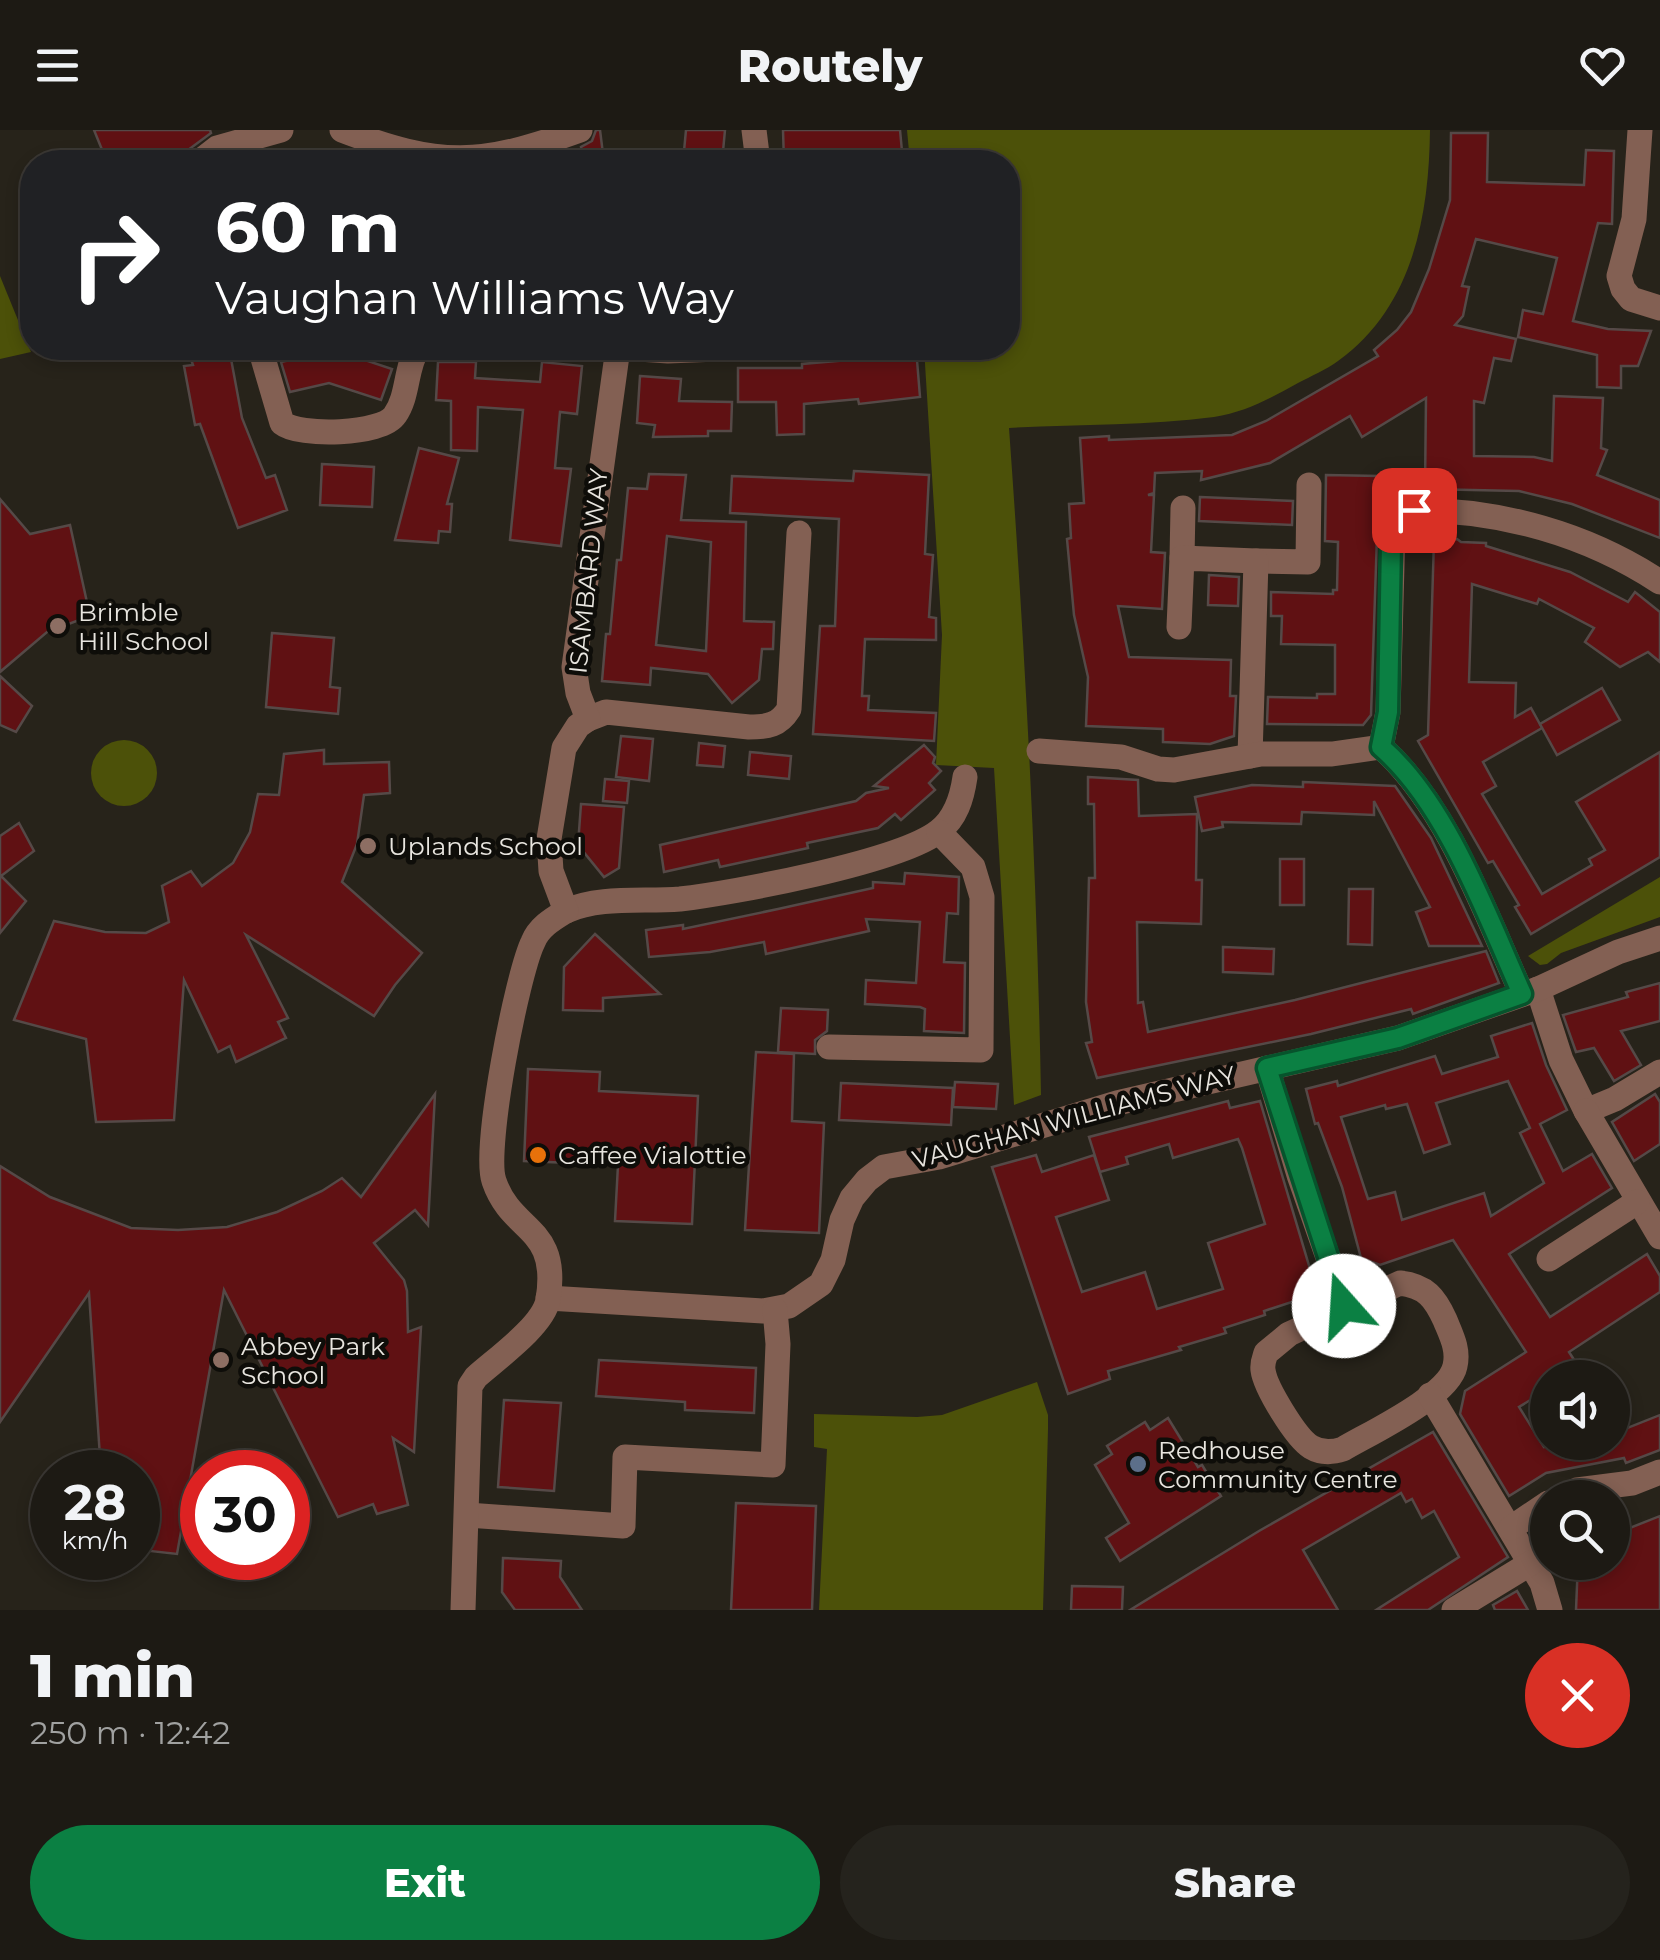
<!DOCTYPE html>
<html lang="en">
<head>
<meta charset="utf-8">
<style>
  :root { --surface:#1d1a14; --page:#25231d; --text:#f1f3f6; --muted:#a0a1a0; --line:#3b3834; --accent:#0b8043 }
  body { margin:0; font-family:Montserrat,sans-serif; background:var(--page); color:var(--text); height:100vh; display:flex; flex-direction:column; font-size:38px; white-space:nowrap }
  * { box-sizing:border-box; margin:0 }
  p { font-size:32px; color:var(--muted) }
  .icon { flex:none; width:55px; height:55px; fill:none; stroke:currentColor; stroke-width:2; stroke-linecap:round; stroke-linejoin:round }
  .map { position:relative; height:1480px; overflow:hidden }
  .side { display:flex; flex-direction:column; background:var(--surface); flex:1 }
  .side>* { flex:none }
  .hud { position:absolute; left:20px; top:20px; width:1000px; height:210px; border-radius:40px; box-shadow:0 5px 15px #0003,0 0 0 2px var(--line); background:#202124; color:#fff; overflow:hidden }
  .tools { position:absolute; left:1530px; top:1230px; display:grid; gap:20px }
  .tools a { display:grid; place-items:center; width:100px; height:100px; border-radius:50%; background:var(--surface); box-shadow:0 5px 15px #0003,0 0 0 2px var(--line); font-size:50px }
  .speed { position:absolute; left:30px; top:1320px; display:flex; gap:20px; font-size:50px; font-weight:700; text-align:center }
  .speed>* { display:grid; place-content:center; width:130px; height:130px; border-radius:50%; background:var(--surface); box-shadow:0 5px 15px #0003,0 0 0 2px var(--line); line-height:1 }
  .speed small { font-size:25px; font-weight:400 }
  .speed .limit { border:15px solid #d22; background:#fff; color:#111 }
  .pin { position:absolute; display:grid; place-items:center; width:85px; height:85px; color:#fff; margin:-42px; border-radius:20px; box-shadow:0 5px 15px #0006 }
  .me { position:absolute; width:110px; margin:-55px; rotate:341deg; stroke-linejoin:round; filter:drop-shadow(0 0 8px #0008) }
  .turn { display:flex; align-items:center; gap:35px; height:210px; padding:0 30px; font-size:45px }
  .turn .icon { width:130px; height:130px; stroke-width:2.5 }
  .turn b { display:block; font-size:70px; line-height:85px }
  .round { display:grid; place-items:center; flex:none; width:105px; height:105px; border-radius:52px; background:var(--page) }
  .headline { display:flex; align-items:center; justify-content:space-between; height:170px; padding:0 30px }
  h1 { font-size:60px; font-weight:800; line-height:75px }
  .primary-button { display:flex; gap:20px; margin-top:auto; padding:20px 30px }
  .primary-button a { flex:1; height:115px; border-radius:60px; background:var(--accent); color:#fff; font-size:40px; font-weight:800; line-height:115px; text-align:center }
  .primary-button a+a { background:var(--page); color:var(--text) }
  header { display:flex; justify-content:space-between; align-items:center; height:130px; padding:0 30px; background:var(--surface); font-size:45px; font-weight:800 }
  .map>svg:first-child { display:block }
</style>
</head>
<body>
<header><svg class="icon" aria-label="menu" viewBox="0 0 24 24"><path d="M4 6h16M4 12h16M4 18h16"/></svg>Routely<svg class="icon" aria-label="heart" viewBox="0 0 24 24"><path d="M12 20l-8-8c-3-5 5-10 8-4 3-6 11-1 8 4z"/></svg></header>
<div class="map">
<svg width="1660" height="1480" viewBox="0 0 1660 1480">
  <rect width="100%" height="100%" fill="#27231a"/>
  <g fill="#4c5109">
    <path d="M907,0H1430C1429,86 1413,177 1338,231C1326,240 1311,246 1298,253C1271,268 1246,282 1214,287C1147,296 1076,294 1009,298C1025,520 1037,742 1041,965L1014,975L994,638L936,635L942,505L924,218H1008V32H910Z"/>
    <path d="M0,146L31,222L0,229Z"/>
    <circle cx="124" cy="643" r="33"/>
    <path d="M1660,747V787L1561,823L1547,834L1540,835L1528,826Z"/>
    <path d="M1037,1252L1048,1285V1299L1043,1480H819L827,1319L814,1317V1284L917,1287L942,1285Z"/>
  </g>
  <g fill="#601113" stroke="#554947" stroke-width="2.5" fill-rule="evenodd">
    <path d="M94,0H210L211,3L188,20L183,32H153L151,20L120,32H107Z"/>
    <path d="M596,0H600L604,32H584L581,17L592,11Z"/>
    <path d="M686,0H725L722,32H683Z"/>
    <path d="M783,0H900L903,32H784Z"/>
    <path d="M1451,3H1488L1487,52L1584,55L1586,20L1614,21L1612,94L1598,93L1573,191L1608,199L1651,201L1638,236H1621V258L1597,257V225L1518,207L1523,180L1543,184L1557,128L1476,109L1462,156L1469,157L1463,186L1455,195L1516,209L1511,231L1494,228L1484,273L1474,271V326L1534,327L1552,331L1554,266L1603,268L1601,318L1607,320L1597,345L1660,370V408L1572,374L1519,361L1425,359L1426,268L1362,307L1350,286L1270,333L1201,350L1202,341L1155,343L1154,363L1148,365H1154L1151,422L1165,423L1162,479L1118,476L1129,527L1231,530L1230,566H1236L1234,606L1210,614L1163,612V599L1086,596L1088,547L1074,485L1067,409L1071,408L1069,374L1084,373L1080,308L1109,306V310L1232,305L1266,291L1378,226L1374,220L1397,200L1411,182L1429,139L1450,70Z"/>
    <path d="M187,218H229L242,288L266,348L275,345L287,380L238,398L200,294L195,295L184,236L193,235Z"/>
    <path d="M893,218H916L920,267L859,274L858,269L804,274V304L777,305L776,272H738V238H802V234L894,226Z"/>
    <path d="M335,220L392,239L381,270L329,253L290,262L281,232Z"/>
    <path d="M438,232H476L475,248L540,252L542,232L582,236L577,284L560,282L555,338L571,339L561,416L510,410L523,280L478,277L477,321L451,320V271L436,270Z"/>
    <path d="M640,246L681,249L679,271L732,272L731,301H708V306L653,307L655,295L637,293Z"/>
    <path d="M419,318L459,328L447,374H452L450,402L439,401L438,413L395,410Z"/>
    <path d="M322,334L374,337L372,377L320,375Z"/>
    <path d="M854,341L929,345L925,424L933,425L929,487L936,488V510L865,509L862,566H869L868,580L936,583L934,611L813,604L820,496H835L839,389L730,383L732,346L853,351Z"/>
    <path d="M649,344L686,345L681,390L746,392L744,491L774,492L773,519H762L759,550L732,573L708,544L651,538L650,555L602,551L606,504H610L617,430H621L628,358L647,359ZM667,406L711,412L706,521L656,515Z"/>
    <path d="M1326,345L1379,346L1371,585L1363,595L1267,594L1268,567L1317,568V564H1335V515L1281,514L1282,486H1271V462L1333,464V460H1337L1338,412L1325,411Z"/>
    <path d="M1200,367L1293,371L1292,395L1199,391Z"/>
    <path d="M0,369L30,404L70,395L90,486L47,502L0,542Z"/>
    <path d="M1457,409L1461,412L1486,413V416L1570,442L1628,472L1635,462L1660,482V532L1648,522L1620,537L1585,512L1594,498L1539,469L1537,474L1472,454L1469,552L1516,553L1515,587L1531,578L1542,598L1483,632L1496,656L1482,664L1542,764L1592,735L1589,729L1605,720L1576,672L1660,622V727L1531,804L1515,777L1519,775L1493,731L1488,733L1418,611L1428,605L1434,410Z"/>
    <path d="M1209,445L1239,447L1238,476L1208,475Z"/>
    <path d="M272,503L334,508L330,557L340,558L338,584L266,577Z"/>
    <path d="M0,546L32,576L16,602L0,595Z"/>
    <path d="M1602,558L1620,590L1557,625L1540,594Z"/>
    <path d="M621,606L653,609L649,651L616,647Z"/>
    <path d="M699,613L725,616L723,637L697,635Z"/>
    <path d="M924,615L935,627L933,633L941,641L929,653L935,660L901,690L895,684L878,698L807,713L808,718L720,737L718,730L664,742L660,715L856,671L866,663L889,658L874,656Z"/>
    <path d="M324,620V634L389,632L390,663L364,665L357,714L342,752L422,823L395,855L374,886L246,805L288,888L278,892L286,908L236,932L230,916L218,922L184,850L174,990L96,992L86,909L14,890L54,791L105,802L146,803L169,792L162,756L191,741L202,756L233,733L250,702L258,664L279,665L284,624Z"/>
    <path d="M750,622L791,626L789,649L748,645Z"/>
    <path d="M1088,647L1138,650L1139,686L1197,684L1196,750H1202L1201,794L1137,792L1138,873L1143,872L1148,902L1295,870L1486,821L1499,853L1413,884L1411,879L1311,904L1097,948L1086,913L1092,912L1086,872L1089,748H1095L1094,674H1088Z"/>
    <path d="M605,649L629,651L627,673L603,671Z"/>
    <path d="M1303,652L1395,656L1431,708L1482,816H1429L1416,782L1430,777L1374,671V685L1302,682L1301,694L1222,692L1223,697L1202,701L1195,667L1252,655L1303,657Z"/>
    <path d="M581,674L624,677L619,738L604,747L578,715Z"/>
    <path d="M19,693L34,721L1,746L26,771L0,803V706Z"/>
    <rect x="1280" y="729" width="24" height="46"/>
    <path d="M905,743L959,747L958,784L947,783L944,832L965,833L964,903L924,901L925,879L920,877L865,874L866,850L916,853L920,792L866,789L869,801L766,824L764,812L710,822L649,827L646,800L683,795V799L778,779L873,758V752L904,754Z"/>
    <path d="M1349,759H1373L1372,815L1348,814Z"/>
    <path d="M595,804L660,864L603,868V881L563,880L564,837Z"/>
    <path d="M1223,817L1274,819L1273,844L1223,842Z"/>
    <path d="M1660,853V891L1621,901L1641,935L1614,951L1594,918L1576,922L1563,885L1628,867L1626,862Z"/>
    <path d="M781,878L828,880L827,901L815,910V924L778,922Z"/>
    <path d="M1532,893L1546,935L1567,980L1540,994L1563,1041L1592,1024L1612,1058L1509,1124L1550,1187L1647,1124L1660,1146V1162L1569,1222L1580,1239L1566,1248H1548V1259L1519,1277L1544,1317L1568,1312H1612V1304L1660,1285V1320L1626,1333L1624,1328L1546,1343L1509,1366L1460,1284L1465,1261L1526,1222L1453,1110L1380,1135L1361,1128L1342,1057L1318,993L1315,994L1306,959L1337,951L1338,956L1435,926L1442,944L1498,927L1491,906ZM1508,951L1530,998L1520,1003L1544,1053L1491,1086L1484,1063L1402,1090L1395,1062L1368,1069L1341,987L1385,975L1386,979L1407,974L1424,1023L1450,1014L1436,973Z"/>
    <path d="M756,922L794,924L792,991L824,993L819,1103L745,1100Z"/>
    <path d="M528,939L600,942L599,961L698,966L692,1094L615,1091L618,1035L524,1031Z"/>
    <path d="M955,952L998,954L996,979L953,977Z"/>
    <path d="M841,953L953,958L951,995L839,990Z"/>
    <path d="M435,964L428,1095L415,1080L374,1113L404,1150L407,1161L408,1202L421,1197L414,1322L393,1308L408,1375L377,1384L373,1374L338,1387L224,1160L177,1424L141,1420V1411H138V1342H101L89,1163L0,1292V1036L50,1067L131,1098L178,1100L227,1097L277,1082L322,1061L342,1048L361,1067Z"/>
    <path d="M1655,964L1660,972V1014L1634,1031L1612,992Z"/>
    <path d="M1228,971L1230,978L1260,971L1310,1139L1295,1171L1264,1181L1265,1185L1224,1198L1226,1203L1179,1217L1181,1220L1108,1241L1110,1249L1068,1264L992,1037L1036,1025L1042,1042L1094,1025L1109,1070L1056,1087L1082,1162L1145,1142L1157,1179L1223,1159L1208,1113L1265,1094L1242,1018L1238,1009L1173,1028L1169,1014L1126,1027L1128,1034L1100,1042L1089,1007Z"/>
    <path d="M599,1230L756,1238L754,1283L685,1280V1272L596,1266Z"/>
    <path d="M504,1270L561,1273L554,1361L498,1357Z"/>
    <path d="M1168,1288L1198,1337L1202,1335L1221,1366L1120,1431L1106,1408L1129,1393L1095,1335L1112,1324L1107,1316L1145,1292L1150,1300Z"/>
    <path d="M1433,1302L1508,1427L1428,1480H1376L1459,1427L1434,1381L1422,1388L1412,1369L1406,1372L1401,1363L1303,1420L1338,1480H1130L1259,1401Z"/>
    <path d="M736,1373L816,1376L812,1480H731Z"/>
    <path d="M1660,1386V1480H1576L1578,1432H1612V1405Z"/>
    <path d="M503,1428L561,1431L560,1447L582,1480H515L502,1462Z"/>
    <path d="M1072,1456L1123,1457L1122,1480H1071Z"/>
    <path d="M1517,1461L1528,1480H1495L1493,1475Z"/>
  </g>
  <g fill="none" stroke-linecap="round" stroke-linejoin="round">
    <g stroke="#836053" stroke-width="25">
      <path d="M342,0C441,38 480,36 580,0"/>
      <path d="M754,0L758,32"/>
      <path d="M1640,0L1634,89L1619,146L1623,159L1631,169L1660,178"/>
      <path d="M199,32L217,18L281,0"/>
      <path d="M260,218L282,293C299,307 382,305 395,285C409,265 405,238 418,218"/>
      <path d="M624,218L668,221L743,218"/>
      <path d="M1182,428L1183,378"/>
      <path d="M1256,431L1308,432L1309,355"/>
      <path d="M1179,497L1182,428L1256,431L1250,626"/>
      <path d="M588,589L606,582L749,597C768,597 779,595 789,579L799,403"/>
      <path d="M1039,621L1121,627L1158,639L1174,640L1261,624H1332L1381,617"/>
      <path d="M566,781C600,766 642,772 680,769C733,763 900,732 939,701C956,688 962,668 965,647"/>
      <path d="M1538,859L1561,930L1586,981L1615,969L1660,942"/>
      <path d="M1522,864C1486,785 1447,675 1381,617L1388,582L1393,398L1403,385L1414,380C1501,380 1587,404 1660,452"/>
      <path d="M829,917L981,920L982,767L973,737L939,702"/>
      <path d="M1267,938L1299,1045L1345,1176"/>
      <path d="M1586,981L1660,1107"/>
      <path d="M1549,1129L1637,1072"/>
      <path d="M1400,1153C1426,1156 1435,1168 1445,1190C1451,1205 1459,1219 1455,1236C1449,1266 1370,1303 1343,1319C1331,1323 1321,1323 1311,1317C1296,1308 1265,1257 1263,1240C1262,1233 1264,1229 1266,1223L1289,1204Z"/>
      <path d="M548,1168L763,1181L789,1176L821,1154L833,1130L842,1090L852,1068L867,1050L884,1037L939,1027L1117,973L1398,908L1538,859L1618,822L1660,808"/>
      <path d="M1430,1265L1542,1453L1550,1480"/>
      <path d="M1558,1368L1577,1360L1632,1353L1660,1342"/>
      <path d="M467,1385L623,1396L625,1327L773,1335L778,1214L775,1180"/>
      <path d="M1511,1398L1548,1373"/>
      <path d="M463,1480L470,1256L476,1247C496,1229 543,1196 548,1170C560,1095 512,1104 494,1051C483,1019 517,845 533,812C539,797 553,789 566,781L551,741L549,709L564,618L578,596L588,589L578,563L574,537L618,218"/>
      <path d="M1454,1480L1531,1433"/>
    </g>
  </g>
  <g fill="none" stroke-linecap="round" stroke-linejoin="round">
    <g stroke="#07532c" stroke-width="25">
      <path id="route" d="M1344,1176L1267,938L1398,908L1522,864C1487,786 1447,674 1381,617L1388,582L1391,413L1398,389L1414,380"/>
    </g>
    <use href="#route" stroke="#0b8043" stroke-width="18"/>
  </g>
  <g fill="#8d6e63" stroke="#0e0d09" stroke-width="4">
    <circle cx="58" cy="496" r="10"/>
    <circle cx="368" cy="716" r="10"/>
    <circle cx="221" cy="1230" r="10"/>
  </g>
  <circle fill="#e8710a" stroke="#0e0d09" stroke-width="4" cx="538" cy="1025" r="10"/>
  <circle fill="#5c6f8a" stroke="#0e0d09" stroke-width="4" cx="1138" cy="1334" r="10"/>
  <g text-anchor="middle" stroke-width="9" stroke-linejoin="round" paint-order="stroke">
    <g font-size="25" fill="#e8e5df" stroke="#0e0d09">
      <text transform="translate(588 441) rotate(-84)" y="9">ISAMBARD WAY</text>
      <text transform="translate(1074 987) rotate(-15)" y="9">VAUGHAN WILLIAMS WAY</text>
    </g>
    <g font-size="25" fill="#e8e5df" stroke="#0e0d09" text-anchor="start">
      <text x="78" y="491">Brimble<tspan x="78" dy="29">Hill School</tspan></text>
      <text x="388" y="725">Uplands School</text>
      <text x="558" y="1034">Caffee Vialottie</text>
      <text x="241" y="1225">Abbey Park<tspan x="241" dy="29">School</tspan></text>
      <text x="1158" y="1329">Redhouse<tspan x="1158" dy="29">Community Centre</tspan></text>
    </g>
  </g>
</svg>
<div class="tools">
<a><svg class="icon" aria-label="sound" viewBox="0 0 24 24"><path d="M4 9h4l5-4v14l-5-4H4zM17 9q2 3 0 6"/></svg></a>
<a><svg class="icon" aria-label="search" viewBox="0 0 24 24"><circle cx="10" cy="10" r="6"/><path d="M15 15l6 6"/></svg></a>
</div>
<div class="speed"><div>28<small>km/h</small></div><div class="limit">30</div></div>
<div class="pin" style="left:1414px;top:380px;background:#d93025"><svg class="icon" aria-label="arrive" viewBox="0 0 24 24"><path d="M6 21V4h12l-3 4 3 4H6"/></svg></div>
<svg class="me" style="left:1344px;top:1176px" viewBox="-20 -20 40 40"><circle r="19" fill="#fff"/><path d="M0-13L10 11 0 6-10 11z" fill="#0b8043"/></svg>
<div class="hud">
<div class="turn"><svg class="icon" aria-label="right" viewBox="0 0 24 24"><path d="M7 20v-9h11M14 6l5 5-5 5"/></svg><div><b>60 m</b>Vaughan Williams Way</div></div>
</div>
</div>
<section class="side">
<div class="headline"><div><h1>1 min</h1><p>250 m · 12:42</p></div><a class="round" style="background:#d93025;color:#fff"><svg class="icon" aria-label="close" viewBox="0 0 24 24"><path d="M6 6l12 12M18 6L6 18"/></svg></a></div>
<div class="primary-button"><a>Exit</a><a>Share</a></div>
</section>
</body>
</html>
